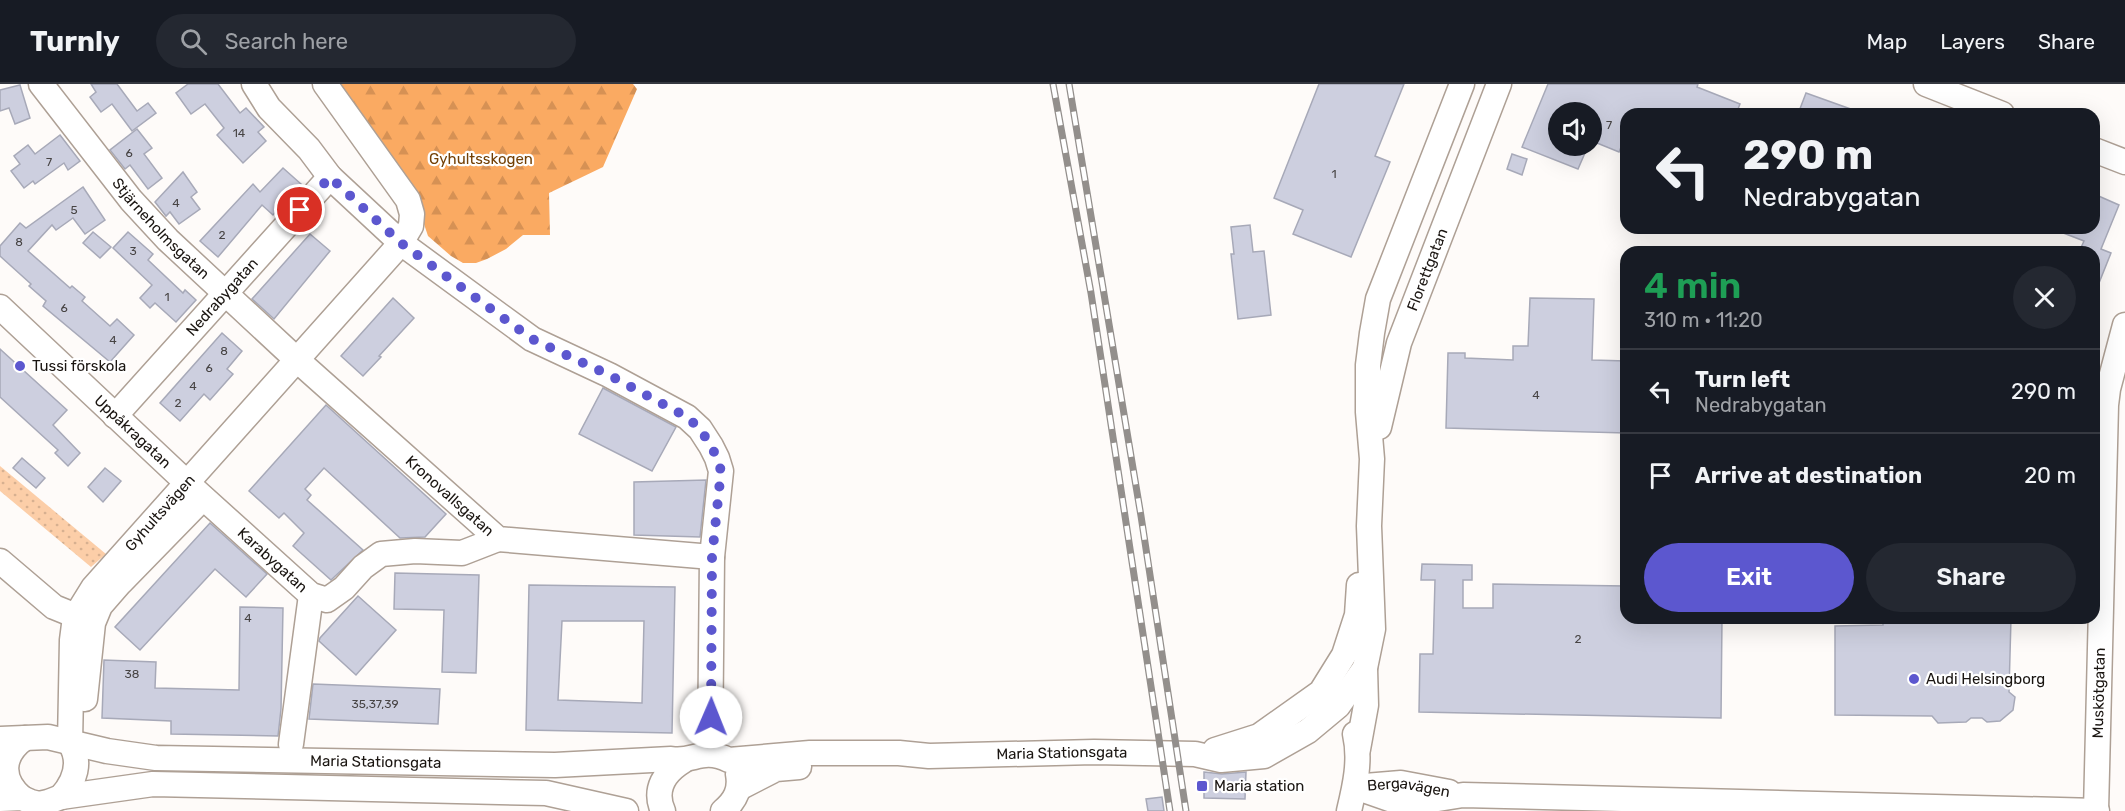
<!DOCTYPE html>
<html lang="en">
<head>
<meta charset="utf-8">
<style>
  :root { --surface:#171b24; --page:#242831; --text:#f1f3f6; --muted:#9ea1a6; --line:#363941; --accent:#5c57cf }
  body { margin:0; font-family:Rubik,sans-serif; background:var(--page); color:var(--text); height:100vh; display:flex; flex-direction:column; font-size:22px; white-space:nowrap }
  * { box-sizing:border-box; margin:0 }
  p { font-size:20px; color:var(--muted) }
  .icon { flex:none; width:33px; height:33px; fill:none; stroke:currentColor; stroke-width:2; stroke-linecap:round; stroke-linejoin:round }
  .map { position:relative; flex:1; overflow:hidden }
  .sheet { position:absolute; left:1620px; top:162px; width:480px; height:378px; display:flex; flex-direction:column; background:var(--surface); border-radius:18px; box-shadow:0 6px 24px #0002 }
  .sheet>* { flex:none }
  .banner { position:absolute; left:1620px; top:24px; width:480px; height:126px; border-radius:18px; box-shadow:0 6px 24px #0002; background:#171b24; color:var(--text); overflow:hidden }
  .buttons { position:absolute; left:1548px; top:18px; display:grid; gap:12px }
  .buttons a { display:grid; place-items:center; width:54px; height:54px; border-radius:50%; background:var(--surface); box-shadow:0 6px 24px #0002; font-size:30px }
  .pin { position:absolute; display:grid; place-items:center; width:51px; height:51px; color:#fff; margin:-26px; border:3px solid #fff; border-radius:50%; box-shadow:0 2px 6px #0007 }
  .me { position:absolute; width:66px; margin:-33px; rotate:1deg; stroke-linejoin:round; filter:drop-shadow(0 0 4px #0008) }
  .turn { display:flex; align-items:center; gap:21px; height:126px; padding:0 24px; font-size:27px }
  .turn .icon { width:78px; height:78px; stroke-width:2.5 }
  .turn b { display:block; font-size:42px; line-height:51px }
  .round { display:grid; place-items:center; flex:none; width:63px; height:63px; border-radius:32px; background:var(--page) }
  .head { display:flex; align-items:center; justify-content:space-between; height:102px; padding:0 24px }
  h1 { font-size:36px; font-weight:600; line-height:45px; color:#1e9e55 }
  .action { display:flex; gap:12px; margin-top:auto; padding:12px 24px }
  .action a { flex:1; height:69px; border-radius:36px; background:var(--accent); color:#fff; font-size:24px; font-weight:600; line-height:69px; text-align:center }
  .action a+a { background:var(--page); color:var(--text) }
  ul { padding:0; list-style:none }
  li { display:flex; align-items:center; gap:18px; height:84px; padding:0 24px; border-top:2px solid var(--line) }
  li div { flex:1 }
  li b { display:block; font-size:22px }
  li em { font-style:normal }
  header { display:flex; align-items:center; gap:36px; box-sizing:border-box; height:84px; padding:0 30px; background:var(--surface); border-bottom:2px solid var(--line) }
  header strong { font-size:28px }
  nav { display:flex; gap:33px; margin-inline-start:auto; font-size:21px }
  .search { width:420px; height:54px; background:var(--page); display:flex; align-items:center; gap:15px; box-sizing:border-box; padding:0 21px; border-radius:33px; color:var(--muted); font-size:22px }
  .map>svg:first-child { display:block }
</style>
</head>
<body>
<header>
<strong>Turnly</strong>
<div class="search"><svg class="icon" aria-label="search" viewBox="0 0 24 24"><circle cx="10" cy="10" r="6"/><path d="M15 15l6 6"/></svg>Search here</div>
<nav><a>Map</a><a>Layers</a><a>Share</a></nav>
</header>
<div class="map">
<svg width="2125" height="727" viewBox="0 0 2125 727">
  <defs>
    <pattern id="grass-dots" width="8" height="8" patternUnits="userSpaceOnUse" patternTransform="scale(1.5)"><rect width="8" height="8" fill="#fccea8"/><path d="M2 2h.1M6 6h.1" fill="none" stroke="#d7b090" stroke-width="1.8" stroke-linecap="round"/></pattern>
    <pattern id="forest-firs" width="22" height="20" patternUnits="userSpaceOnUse" patternTransform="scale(1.5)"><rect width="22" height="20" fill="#faaa62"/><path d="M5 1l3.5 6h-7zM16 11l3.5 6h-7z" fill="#d69154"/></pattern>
  </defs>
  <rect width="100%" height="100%" fill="#fefbf9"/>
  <path fill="url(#grass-dots)" d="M0,382L106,470L91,483L0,407Z"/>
  <path fill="url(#forest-firs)" d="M335,0H633L637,5L603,83L549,109L550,151H523L506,165L487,175L476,179H463L451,172L428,152L422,134Z"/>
  <g fill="#cdcfdf" stroke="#a7a9b8" stroke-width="1.5" fill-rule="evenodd">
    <path d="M91,0H117L137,27L148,19L156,29L132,47L112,20L101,28L90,13L96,8Z"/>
    <path d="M188,0H218L240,29L246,24L264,43L258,48L266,57L243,79L217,51L224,44L205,20L191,30L176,9Z"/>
    <path d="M1319,0H1404L1375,72L1390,78L1351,173L1293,150L1303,126L1274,114Z"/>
    <path d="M1548,0H1698L1697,3L1740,20L1736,30H1626V51L1619,68L1592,57V28H1558V62H1588L1578,85L1522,63Z"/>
    <path d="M20,1L30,34L15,40L9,24L0,27V6Z"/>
    <path d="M1806,9L1859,28L1858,30H1798Z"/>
    <path d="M137,45L152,64L144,70L162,94L148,105L130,81L125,85L110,66Z"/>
    <path d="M60,51L80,77L68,86L64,79L35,100L33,97L24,104L11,87L20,80L14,72L28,61L35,70Z"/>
    <path d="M1512,70L1527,75L1522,91L1507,85Z"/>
    <path d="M283,84L301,100L273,131L262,121L218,173L200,157L253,100L260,108Z"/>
    <path d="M183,88L197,108L191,113L200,125L179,140L170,128L166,132L155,118Z"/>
    <path d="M83,103L105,136L85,150L73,134L56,146L52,141L28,167L70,204L72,202L85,213L82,217L110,242L117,235L134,251L110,278L43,222L46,217L29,202L31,200L0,172V162L20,139L26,144Z"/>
    <path d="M2094,110L2119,121L2101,165L2111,169L2095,209L2094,168H2079L2084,157L2053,145L2094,144Z"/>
    <path d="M1250,141L1253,168L1264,167L1271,231L1238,235L1231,170H1234L1231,143Z"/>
    <path d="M93,148L111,163L100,174L83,159Z"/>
    <path d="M128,148L153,170L148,176L183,209L185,206L196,216L176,238L155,219L150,224L140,214L152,201L113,164Z"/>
    <path d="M310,150L330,167L274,235L252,215Z"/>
    <path d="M393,214L414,234L379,272L381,273L363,292L341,272Z"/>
    <path d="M1530,214L1594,215L1592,276L1626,277V349L1446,344L1448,269H1465V274L1513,276V262H1528Z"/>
    <path d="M222,249L242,267L227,285L233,290L210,316L204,310L180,337L160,319Z"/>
    <path d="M0,265L67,326L53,341L80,369L68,382L55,369L58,366L0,313Z"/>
    <path d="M603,304L676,343L652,387L579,350Z"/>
    <path d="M326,321L446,430L425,453L400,454L324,384L305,405L311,411L307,416L363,466L331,496L293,462L304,449L284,429L279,434L249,407Z"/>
    <path d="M22,374L45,394L36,404L13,384Z"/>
    <path d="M105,384L121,397L103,418L88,403Z"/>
    <path d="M706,396L700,453L634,451V398Z"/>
    <path d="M210,439L267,490L246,513L215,485L140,566L115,543Z"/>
    <path d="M1422,480L1472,481V496H1463V524H1493V500L1626,502V534H1722L1721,634L1419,628L1420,570H1433L1435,496H1421Z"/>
    <path d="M395,489L479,491L476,589L442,588L444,526L394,525Z"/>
    <path d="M529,501L675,503L672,649L526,646ZM562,537H644L642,619L558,616Z"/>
    <path d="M358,512L396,546L356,591L319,557L320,554Z"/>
    <path d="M240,523L283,524L281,625L278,652L171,650V637L102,634L104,576L156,578L155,604L239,606Z"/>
    <path d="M1883,534H2011L2009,608L2015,613L2013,626L2000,637L1987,638L1982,634H1971L1966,638L1938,639L1932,632L1835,631V542L1883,541Z"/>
    <path d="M313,600L440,605L438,640L309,635Z"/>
    <path d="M1204,688L1222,690L1246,688L1245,715L1204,714Z"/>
    <path d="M1162,713L1164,727H1148L1146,715Z"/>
  </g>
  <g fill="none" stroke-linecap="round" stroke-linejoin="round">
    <g stroke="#aea095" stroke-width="27">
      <g id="minor">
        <path id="s1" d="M41,0L131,116L168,156L296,275L498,455L712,473"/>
        <path d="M254,0L269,24L309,65L330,93L401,159L532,255L609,291L687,333L700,345L711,362L717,374L721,387L712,473L710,670"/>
        <path d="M1926,0L2002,30"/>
        <path d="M2094,66L2125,78"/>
        <path id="s2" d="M0,223L186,398L311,511L327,516L344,504L363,483L381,470L415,467L462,469L498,455"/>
        <path id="s3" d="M115,332L330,93"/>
        <path id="s4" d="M1379,343L1399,259L1499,0"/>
        <path d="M0,477L54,523L91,538"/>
        <path d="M85,615L93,539L100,522L120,499L203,414"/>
        <path id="s5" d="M0,655L48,653L107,667L156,674L555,681L671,675C694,679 701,663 729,676L810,669H899L929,672L1094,668L1195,670L1221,676L1264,672L1308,647L1338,622L1365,584"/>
        <path id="s6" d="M70,659L72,556L75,533L93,504L401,159L411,142L412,130L408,116L325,0"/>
        <path d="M291,660L311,511"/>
        <path d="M1358,665L1366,621L1365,584L1373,545L1369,442L1372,375L1368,328V281L1372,249L1378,215L1462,0"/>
        <path d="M1215,666L1259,652L1321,608L1344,571L1357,531L1359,501"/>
        <path id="s7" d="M1365,702L1401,699L1449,708"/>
        <path d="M1355,703L1401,719H1412L1463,711L2097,727"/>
        <path d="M739,704L776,685L799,683"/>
        <path d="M61,713C75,697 82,678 70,659"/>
        <path d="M22,714C0,695 1,671 25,654"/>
        <path d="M0,715L22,714L31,718L39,720L48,718L61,713L153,700L546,709L626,727"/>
        <path d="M663,727C653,705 665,688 683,677"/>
        <path d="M723,727C735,717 741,706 738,690"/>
        <path d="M1349,727C1355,702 1361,676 1355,650"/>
        <path id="s8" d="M2096,727L2106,321L2108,305L2125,241"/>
      </g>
    </g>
    <use href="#minor" stroke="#fff" stroke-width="24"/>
    <g stroke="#938f8c" stroke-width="7">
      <g id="rail">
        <path d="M1053,0L1091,209L1170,727"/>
        <path d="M1069,0L1141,432L1186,727"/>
      </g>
    </g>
    <use href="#rail" stroke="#fff" stroke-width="4.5" stroke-dasharray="14" stroke-linecap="butt"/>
  </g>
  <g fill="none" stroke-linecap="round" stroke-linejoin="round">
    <path stroke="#5c57cf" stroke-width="10" stroke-dasharray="0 18" d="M300,126L330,93L401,159L532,255L609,291L687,333L700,345L711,362L717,374L721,387L712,473L711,633"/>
  </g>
  <g fill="#5c57cf" stroke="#fff" stroke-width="2">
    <circle cx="20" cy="282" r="6"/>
    <circle cx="1914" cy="595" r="6"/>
    <rect x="1196" y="696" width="12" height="12" rx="3"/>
  </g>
  <g text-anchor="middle" stroke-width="4.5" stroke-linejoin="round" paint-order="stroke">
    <g font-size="12" fill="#474444">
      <text x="1609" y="45">7</text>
      <text x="239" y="53">14</text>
      <text x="129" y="73">6</text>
      <text x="49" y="82">7</text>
      <text x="1334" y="94">1</text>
      <text x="176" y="123">4</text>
      <text x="74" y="130">5</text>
      <text x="222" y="155">2</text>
      <text x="19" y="162">8</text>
      <text x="133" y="171">3</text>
      <text x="167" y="217">1</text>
      <text x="64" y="228">6</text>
      <text x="113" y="260">4</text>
      <text x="224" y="271">8</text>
      <text x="209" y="288">6</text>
      <text x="193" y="306">4</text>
      <text x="1536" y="315">4</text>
      <text x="178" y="323">2</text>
      <text x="248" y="538">4</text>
      <text x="1578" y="559">2</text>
      <text x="132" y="594">38</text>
      <text x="375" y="624">35,37,39</text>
    </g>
    <g font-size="15" fill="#734005" stroke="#fff">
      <text x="481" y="80">Gyhultsskogen</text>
    </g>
    <g font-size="15" fill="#1a1511" stroke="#fff">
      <text dy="5" stroke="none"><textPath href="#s1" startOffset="188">Stjärneholmsgatan</textPath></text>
      <text dy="5" stroke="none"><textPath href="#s4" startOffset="165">Florettgatan</textPath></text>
      <text dy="5" stroke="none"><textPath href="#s3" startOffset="160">Nedrabygatan</textPath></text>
      <text dy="5" stroke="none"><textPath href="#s2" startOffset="182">Uppåkragatan</textPath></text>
      <text dy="5" stroke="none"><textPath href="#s1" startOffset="582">Kronovallsgatan</textPath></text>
      <text dy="5" stroke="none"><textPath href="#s6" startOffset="261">Gyhultsvägen</textPath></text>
      <text dy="5" stroke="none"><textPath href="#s2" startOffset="372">Karabygatan</textPath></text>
      <text dy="5" stroke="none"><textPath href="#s8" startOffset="118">Muskötgatan</textPath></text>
      <text dy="5" stroke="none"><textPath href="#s5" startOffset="1066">Maria Stationsgata</textPath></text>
      <text dy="5" stroke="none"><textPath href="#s5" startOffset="378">Maria Stationsgata</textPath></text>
      <text dy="5" stroke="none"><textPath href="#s7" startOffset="44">Bergavägen</textPath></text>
    </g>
    <g font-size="15" fill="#1a1511" stroke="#fff" text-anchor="start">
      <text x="32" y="287">Tussi förskola</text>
      <text x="1926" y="600">Audi Helsingborg</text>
      <text x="1214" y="707">Maria station</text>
    </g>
  </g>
</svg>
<div class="buttons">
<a><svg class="icon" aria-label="sound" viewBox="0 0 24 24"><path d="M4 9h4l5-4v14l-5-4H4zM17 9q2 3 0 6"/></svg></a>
</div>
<div class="pin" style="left:300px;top:126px;background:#d93025"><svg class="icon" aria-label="arrive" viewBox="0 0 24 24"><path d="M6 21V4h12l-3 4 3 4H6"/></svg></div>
<svg class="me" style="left:711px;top:633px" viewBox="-20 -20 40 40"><circle r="19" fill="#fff"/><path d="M0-13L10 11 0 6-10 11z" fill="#5c57cf"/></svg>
<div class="banner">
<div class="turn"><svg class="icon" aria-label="left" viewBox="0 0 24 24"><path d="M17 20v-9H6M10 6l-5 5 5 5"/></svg><div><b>290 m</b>Nedrabygatan</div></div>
</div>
<section class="sheet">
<div class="head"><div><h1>4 min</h1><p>310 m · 11:20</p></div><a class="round"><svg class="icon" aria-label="close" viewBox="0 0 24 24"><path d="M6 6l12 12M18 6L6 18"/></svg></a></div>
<ul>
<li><svg class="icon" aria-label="left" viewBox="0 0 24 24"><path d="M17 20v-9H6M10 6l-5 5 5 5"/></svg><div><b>Turn left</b><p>Nedrabygatan</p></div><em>290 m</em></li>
<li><svg class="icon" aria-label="arrive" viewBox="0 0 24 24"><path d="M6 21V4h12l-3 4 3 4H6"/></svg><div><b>Arrive at destination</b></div><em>20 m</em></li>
</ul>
<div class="action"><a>Exit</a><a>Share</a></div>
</section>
</div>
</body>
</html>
